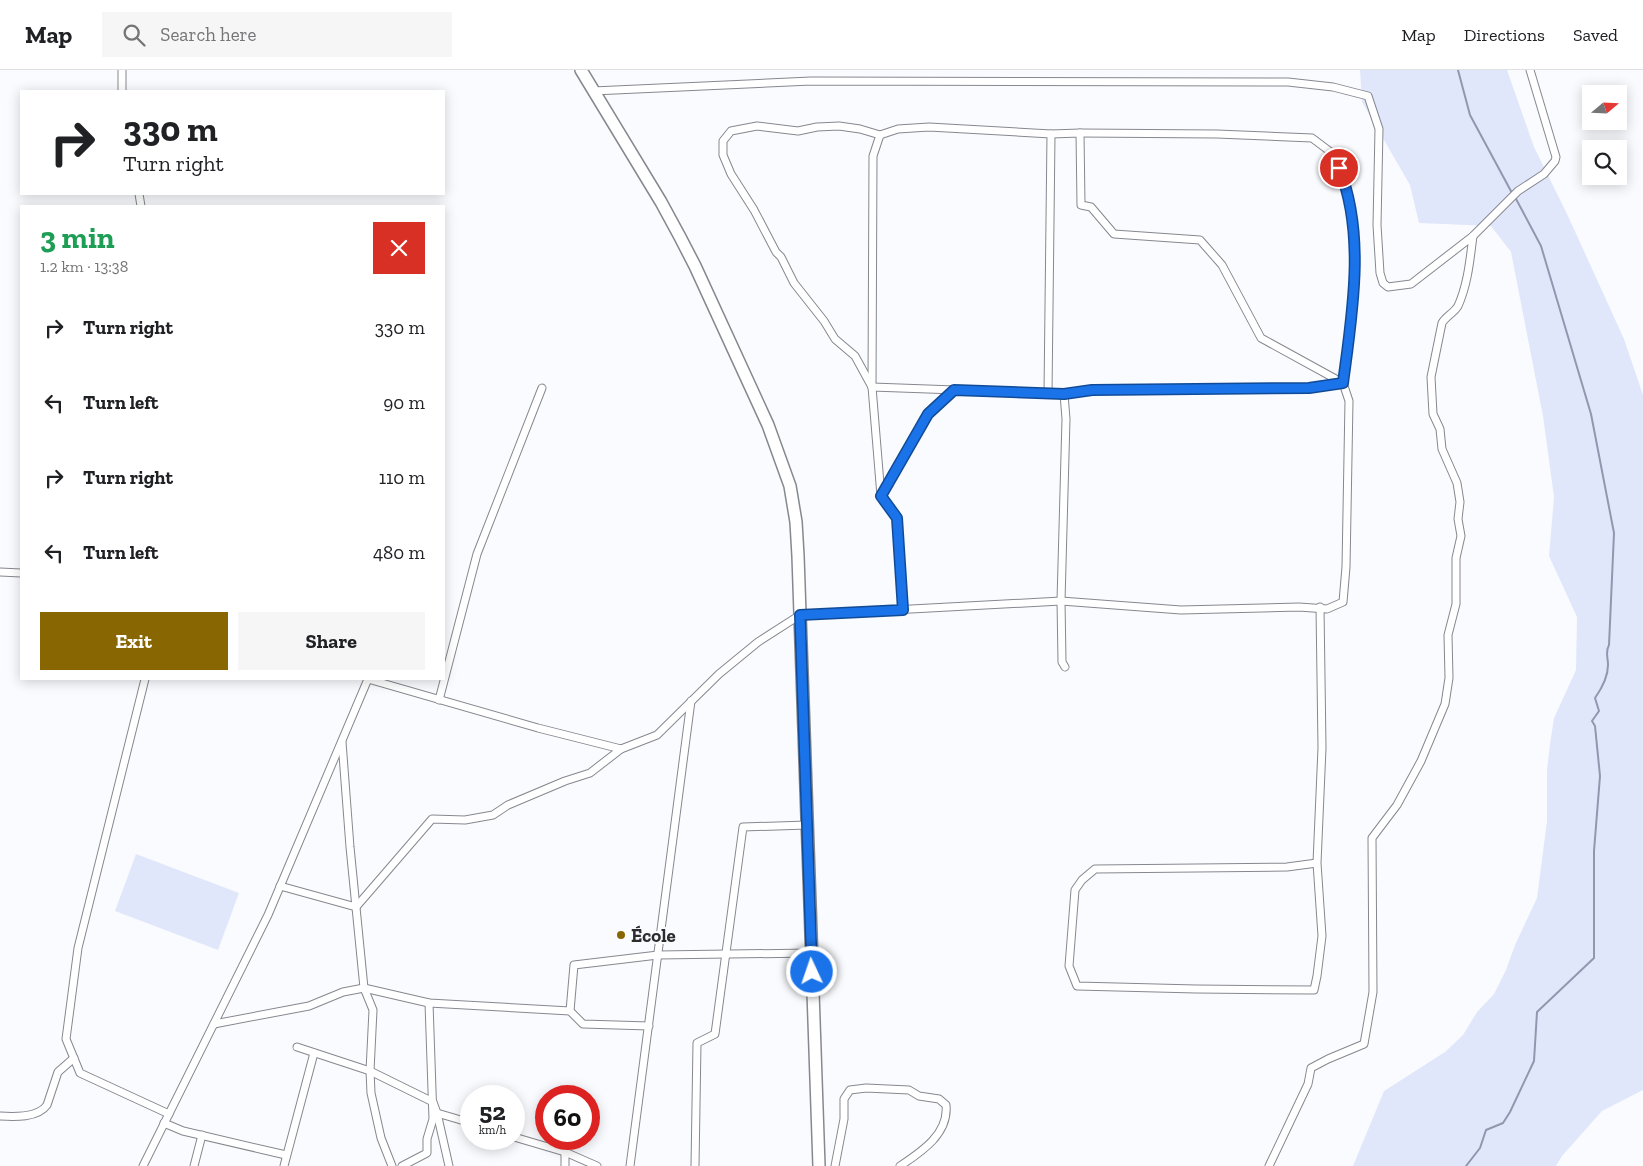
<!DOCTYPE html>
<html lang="en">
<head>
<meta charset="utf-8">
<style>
  :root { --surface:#fff; --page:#f6f6f6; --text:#202124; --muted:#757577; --line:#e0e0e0; --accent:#886602 }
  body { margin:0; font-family:"Zilla Slab",serif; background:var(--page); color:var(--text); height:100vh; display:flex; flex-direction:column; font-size:19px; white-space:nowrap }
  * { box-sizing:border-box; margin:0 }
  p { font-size:16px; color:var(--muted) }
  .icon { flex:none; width:28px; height:28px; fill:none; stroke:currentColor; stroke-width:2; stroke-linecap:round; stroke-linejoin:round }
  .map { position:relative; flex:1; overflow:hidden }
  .panel { position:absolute; left:20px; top:135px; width:425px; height:475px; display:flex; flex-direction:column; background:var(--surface); border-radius:0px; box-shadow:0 2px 12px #0003 }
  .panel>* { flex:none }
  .guide { position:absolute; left:20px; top:20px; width:425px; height:105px; border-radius:0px; box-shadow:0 2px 12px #0003; background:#fff; color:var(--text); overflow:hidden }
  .needle { width:32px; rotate:71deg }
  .tools { position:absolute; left:1582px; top:15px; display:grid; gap:10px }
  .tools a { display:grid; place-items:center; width:45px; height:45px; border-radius:0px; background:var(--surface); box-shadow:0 2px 12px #0003; font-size:25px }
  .speed { position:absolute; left:460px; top:1015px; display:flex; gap:10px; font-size:25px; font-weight:700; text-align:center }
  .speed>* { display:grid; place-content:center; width:65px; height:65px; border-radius:50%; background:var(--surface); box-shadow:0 2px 12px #0003; line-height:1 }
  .speed small { font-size:12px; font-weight:400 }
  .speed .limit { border:8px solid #d22; background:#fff; color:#111 }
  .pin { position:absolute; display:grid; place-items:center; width:42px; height:42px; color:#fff; margin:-21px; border:2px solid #fff; border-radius:50%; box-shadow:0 1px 5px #0007 }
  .me { position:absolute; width:55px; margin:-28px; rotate:357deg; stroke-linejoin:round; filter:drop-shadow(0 0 4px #0008) }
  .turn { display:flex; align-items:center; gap:18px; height:105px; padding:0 20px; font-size:22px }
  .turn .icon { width:65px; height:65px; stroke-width:2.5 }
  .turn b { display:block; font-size:35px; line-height:42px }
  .round { display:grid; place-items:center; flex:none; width:52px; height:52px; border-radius:0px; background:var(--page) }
  .head { display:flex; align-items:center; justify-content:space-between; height:85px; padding:0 20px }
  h1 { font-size:30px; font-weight:800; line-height:38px; color:#1e9e55 }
  .cta { display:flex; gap:10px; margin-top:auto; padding:10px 20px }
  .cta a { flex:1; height:58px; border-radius:0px; background:var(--accent); color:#fff; font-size:20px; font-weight:800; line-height:58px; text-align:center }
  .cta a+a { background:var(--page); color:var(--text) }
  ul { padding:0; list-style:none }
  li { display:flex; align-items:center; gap:15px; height:75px; padding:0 20px }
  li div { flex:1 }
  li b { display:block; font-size:19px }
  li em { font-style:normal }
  header { display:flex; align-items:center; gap:30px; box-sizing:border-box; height:70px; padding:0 25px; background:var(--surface); border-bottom:1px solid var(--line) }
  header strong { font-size:24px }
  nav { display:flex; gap:28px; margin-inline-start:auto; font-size:18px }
  .search { width:350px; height:45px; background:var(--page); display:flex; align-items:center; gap:12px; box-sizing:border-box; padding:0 18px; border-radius:0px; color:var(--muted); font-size:19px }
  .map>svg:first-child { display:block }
</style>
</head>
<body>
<header>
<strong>Map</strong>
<div class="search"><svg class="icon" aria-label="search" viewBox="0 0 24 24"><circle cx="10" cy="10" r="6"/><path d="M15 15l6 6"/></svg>Search here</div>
<nav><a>Map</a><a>Directions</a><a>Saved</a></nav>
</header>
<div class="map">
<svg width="1643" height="1096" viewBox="0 0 1643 1096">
  <rect width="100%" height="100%" fill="#fafbfe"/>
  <g fill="#e1e7fb">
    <path d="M1360,0H1507L1534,77L1568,146L1624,269L1643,325V1020L1602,1041L1562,1086L1556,1096H1353L1384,1021L1445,982L1463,965L1477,942L1494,924L1506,900L1515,875L1537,828L1547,751V700L1550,674L1554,648L1576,600L1577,547L1549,486L1554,427L1543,346L1511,182L1491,156L1419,153L1410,115L1362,32Z"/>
    <path d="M136,784L239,823L218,880L115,841Z"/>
  </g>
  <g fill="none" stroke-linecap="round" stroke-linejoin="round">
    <g stroke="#9197af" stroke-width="2">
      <path d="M1458,0L1470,45L1512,123"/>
      <path d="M1466,1096L1480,1078L1486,1060L1503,1053L1510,1042L1534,991L1537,942L1594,888V781L1600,706L1595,656L1592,651L1599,641L1595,628C1602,618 1608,607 1608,595C1608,587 1605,582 1609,575L1614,463L1591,344L1541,176L1515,127"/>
    </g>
    <g stroke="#86888f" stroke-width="9">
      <g id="minor">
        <path d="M122,21V0"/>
        <path d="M593,21L811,11L1288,12L1333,17L1368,26L1379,59L1377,155L1380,203L1383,213L1388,217L1411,214L1473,166L1518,121L1544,104L1555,91L1556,87L1530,0"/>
        <path d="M139,124L141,136"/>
        <path d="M872,317L873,86L880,65L898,59L929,57L1051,64L1080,63L1081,135L1091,137L1114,164L1200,170L1222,195L1261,268L1343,313"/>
        <path d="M872,317L855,286L835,269L824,251L794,213L781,187L776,182L754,140L731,104L723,85V71L731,61L757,56L798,61L817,57L839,56L860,59L880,65"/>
        <path d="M1048,324L1051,64"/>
        <path d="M1064,324L1066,349L1061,531L1062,592L1065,597"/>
        <path d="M882,426L928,344L954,320"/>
        <path d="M0,502L21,503"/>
        <path d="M903,540L897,448L881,426L872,317L1064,324L1091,320L1309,318L1342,313"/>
        <path d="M145,609L78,878L66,969L80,1003L169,1044"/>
        <path d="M368,609L538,658L621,679L657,665L719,604L758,572L800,545L1061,531L1181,540L1299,537L1327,539L1343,532L1346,497L1349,331L1343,313L1355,211L1352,147L1345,113L1332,83L1312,68L1217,64L1080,63"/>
        <path d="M439,630L477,484L542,318"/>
        <path d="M342,672L350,777L364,918L373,940L370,1001L371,1023L381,1068L392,1096"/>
        <path d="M1317,793L1322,866L1317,906L1314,920L1196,919L1077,916L1069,896L1075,820L1082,810L1095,799L1287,797L1317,793L1322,678L1320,537"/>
        <path d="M280,816L356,837L432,749L465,750L493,745L508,735L565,711L590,703L621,679"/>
        <path d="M570,941L574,895L658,885L812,883"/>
        <path d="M214,954L309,936L343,922L364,918L429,933L570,941L583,954L649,956"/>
        <path d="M297,977L370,1001L433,1032L437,1043L471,1053"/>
        <path d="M437,1043L449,1096"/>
        <path d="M0,1046C14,1047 38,1048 47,1035L58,1002L74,988"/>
        <path d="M164,1053L183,1061L286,1085"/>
        <path d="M514,1067L565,1082L597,1096"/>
        <path d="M143,1096L268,845L368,609"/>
        <path d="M194,1096L202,1065"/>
        <path d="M284,1096L314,983"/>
        <path d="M402,1096L427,1083V1069L433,1049L429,933"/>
        <path d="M565,1096V1082"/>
        <path d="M630,1096L691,631"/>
        <path d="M695,1096L697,973L715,964L743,757L807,755"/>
        <path d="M835,1096L844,1049V1029L850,1020L866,1018L909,1020L919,1026L939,1029L946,1035C949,1064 921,1082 900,1096"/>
        <path d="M1269,1096L1308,1014L1311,998L1328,989L1364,974L1373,922L1372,768L1397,735L1421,691L1445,634L1449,608L1448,565L1456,534V488L1461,466L1458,449L1460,432L1457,413L1442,379L1440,359L1433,344L1431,307L1442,253C1446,246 1454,243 1458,236C1468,214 1470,189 1473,166"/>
      </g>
    </g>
    <g stroke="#86888f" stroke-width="14">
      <path id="primary" d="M581,0L661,132L680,167L695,196L768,355L790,416L796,452L798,486L819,1096"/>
    </g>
    <use href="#minor" stroke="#fff" stroke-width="7"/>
    <use href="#primary" stroke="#fff" stroke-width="11"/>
  </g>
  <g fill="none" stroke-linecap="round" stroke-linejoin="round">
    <g stroke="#114b97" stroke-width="12">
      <path id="route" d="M812,902L800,545L903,540L897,448L881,426L928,344L954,320L1064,324L1092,320L1309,318L1343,313C1352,245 1366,164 1339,98"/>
    </g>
    <use href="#route" stroke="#1a73e8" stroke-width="9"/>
  </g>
  <circle fill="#886602" stroke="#fafbfe" stroke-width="2" cx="621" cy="865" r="5"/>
  <g text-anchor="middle" stroke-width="4" stroke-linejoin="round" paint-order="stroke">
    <g font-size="19" font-weight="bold" fill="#2d2d30" stroke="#fafbfe" text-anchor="start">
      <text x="631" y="872">École</text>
    </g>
  </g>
</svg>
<div class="tools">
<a><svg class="needle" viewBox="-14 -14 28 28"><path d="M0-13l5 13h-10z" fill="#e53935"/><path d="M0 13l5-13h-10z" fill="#757577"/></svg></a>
<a><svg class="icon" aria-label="search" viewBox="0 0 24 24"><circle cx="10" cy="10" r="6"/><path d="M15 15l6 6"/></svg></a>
</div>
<div class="speed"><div>52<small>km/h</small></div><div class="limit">60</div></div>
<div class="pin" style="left:1339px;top:98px;background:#d93025"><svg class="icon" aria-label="arrive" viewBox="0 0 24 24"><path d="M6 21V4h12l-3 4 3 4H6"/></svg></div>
<svg class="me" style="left:812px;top:902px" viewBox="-20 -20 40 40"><circle r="17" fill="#1a73e8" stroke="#fff" stroke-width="3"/><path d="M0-11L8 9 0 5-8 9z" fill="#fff"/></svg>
<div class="guide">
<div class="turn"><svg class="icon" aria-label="right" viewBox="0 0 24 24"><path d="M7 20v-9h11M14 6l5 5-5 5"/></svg><div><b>330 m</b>Turn right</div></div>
</div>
<section class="panel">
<div class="head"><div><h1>3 min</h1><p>1.2 km · 13:38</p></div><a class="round" style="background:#d93025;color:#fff"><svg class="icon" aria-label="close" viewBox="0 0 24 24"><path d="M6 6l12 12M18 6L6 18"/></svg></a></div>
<ul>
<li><svg class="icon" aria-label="right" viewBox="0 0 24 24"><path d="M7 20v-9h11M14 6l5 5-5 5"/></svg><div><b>Turn right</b></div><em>330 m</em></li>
<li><svg class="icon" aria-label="left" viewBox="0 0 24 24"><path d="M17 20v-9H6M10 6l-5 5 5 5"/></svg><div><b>Turn left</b></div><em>90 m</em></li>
<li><svg class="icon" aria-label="right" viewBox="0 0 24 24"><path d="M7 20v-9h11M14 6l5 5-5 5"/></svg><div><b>Turn right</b></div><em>110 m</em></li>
<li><svg class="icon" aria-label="left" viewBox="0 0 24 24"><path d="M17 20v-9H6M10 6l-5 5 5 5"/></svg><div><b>Turn left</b></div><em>480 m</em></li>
</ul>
<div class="cta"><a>Exit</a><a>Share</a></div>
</section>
</div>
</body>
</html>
